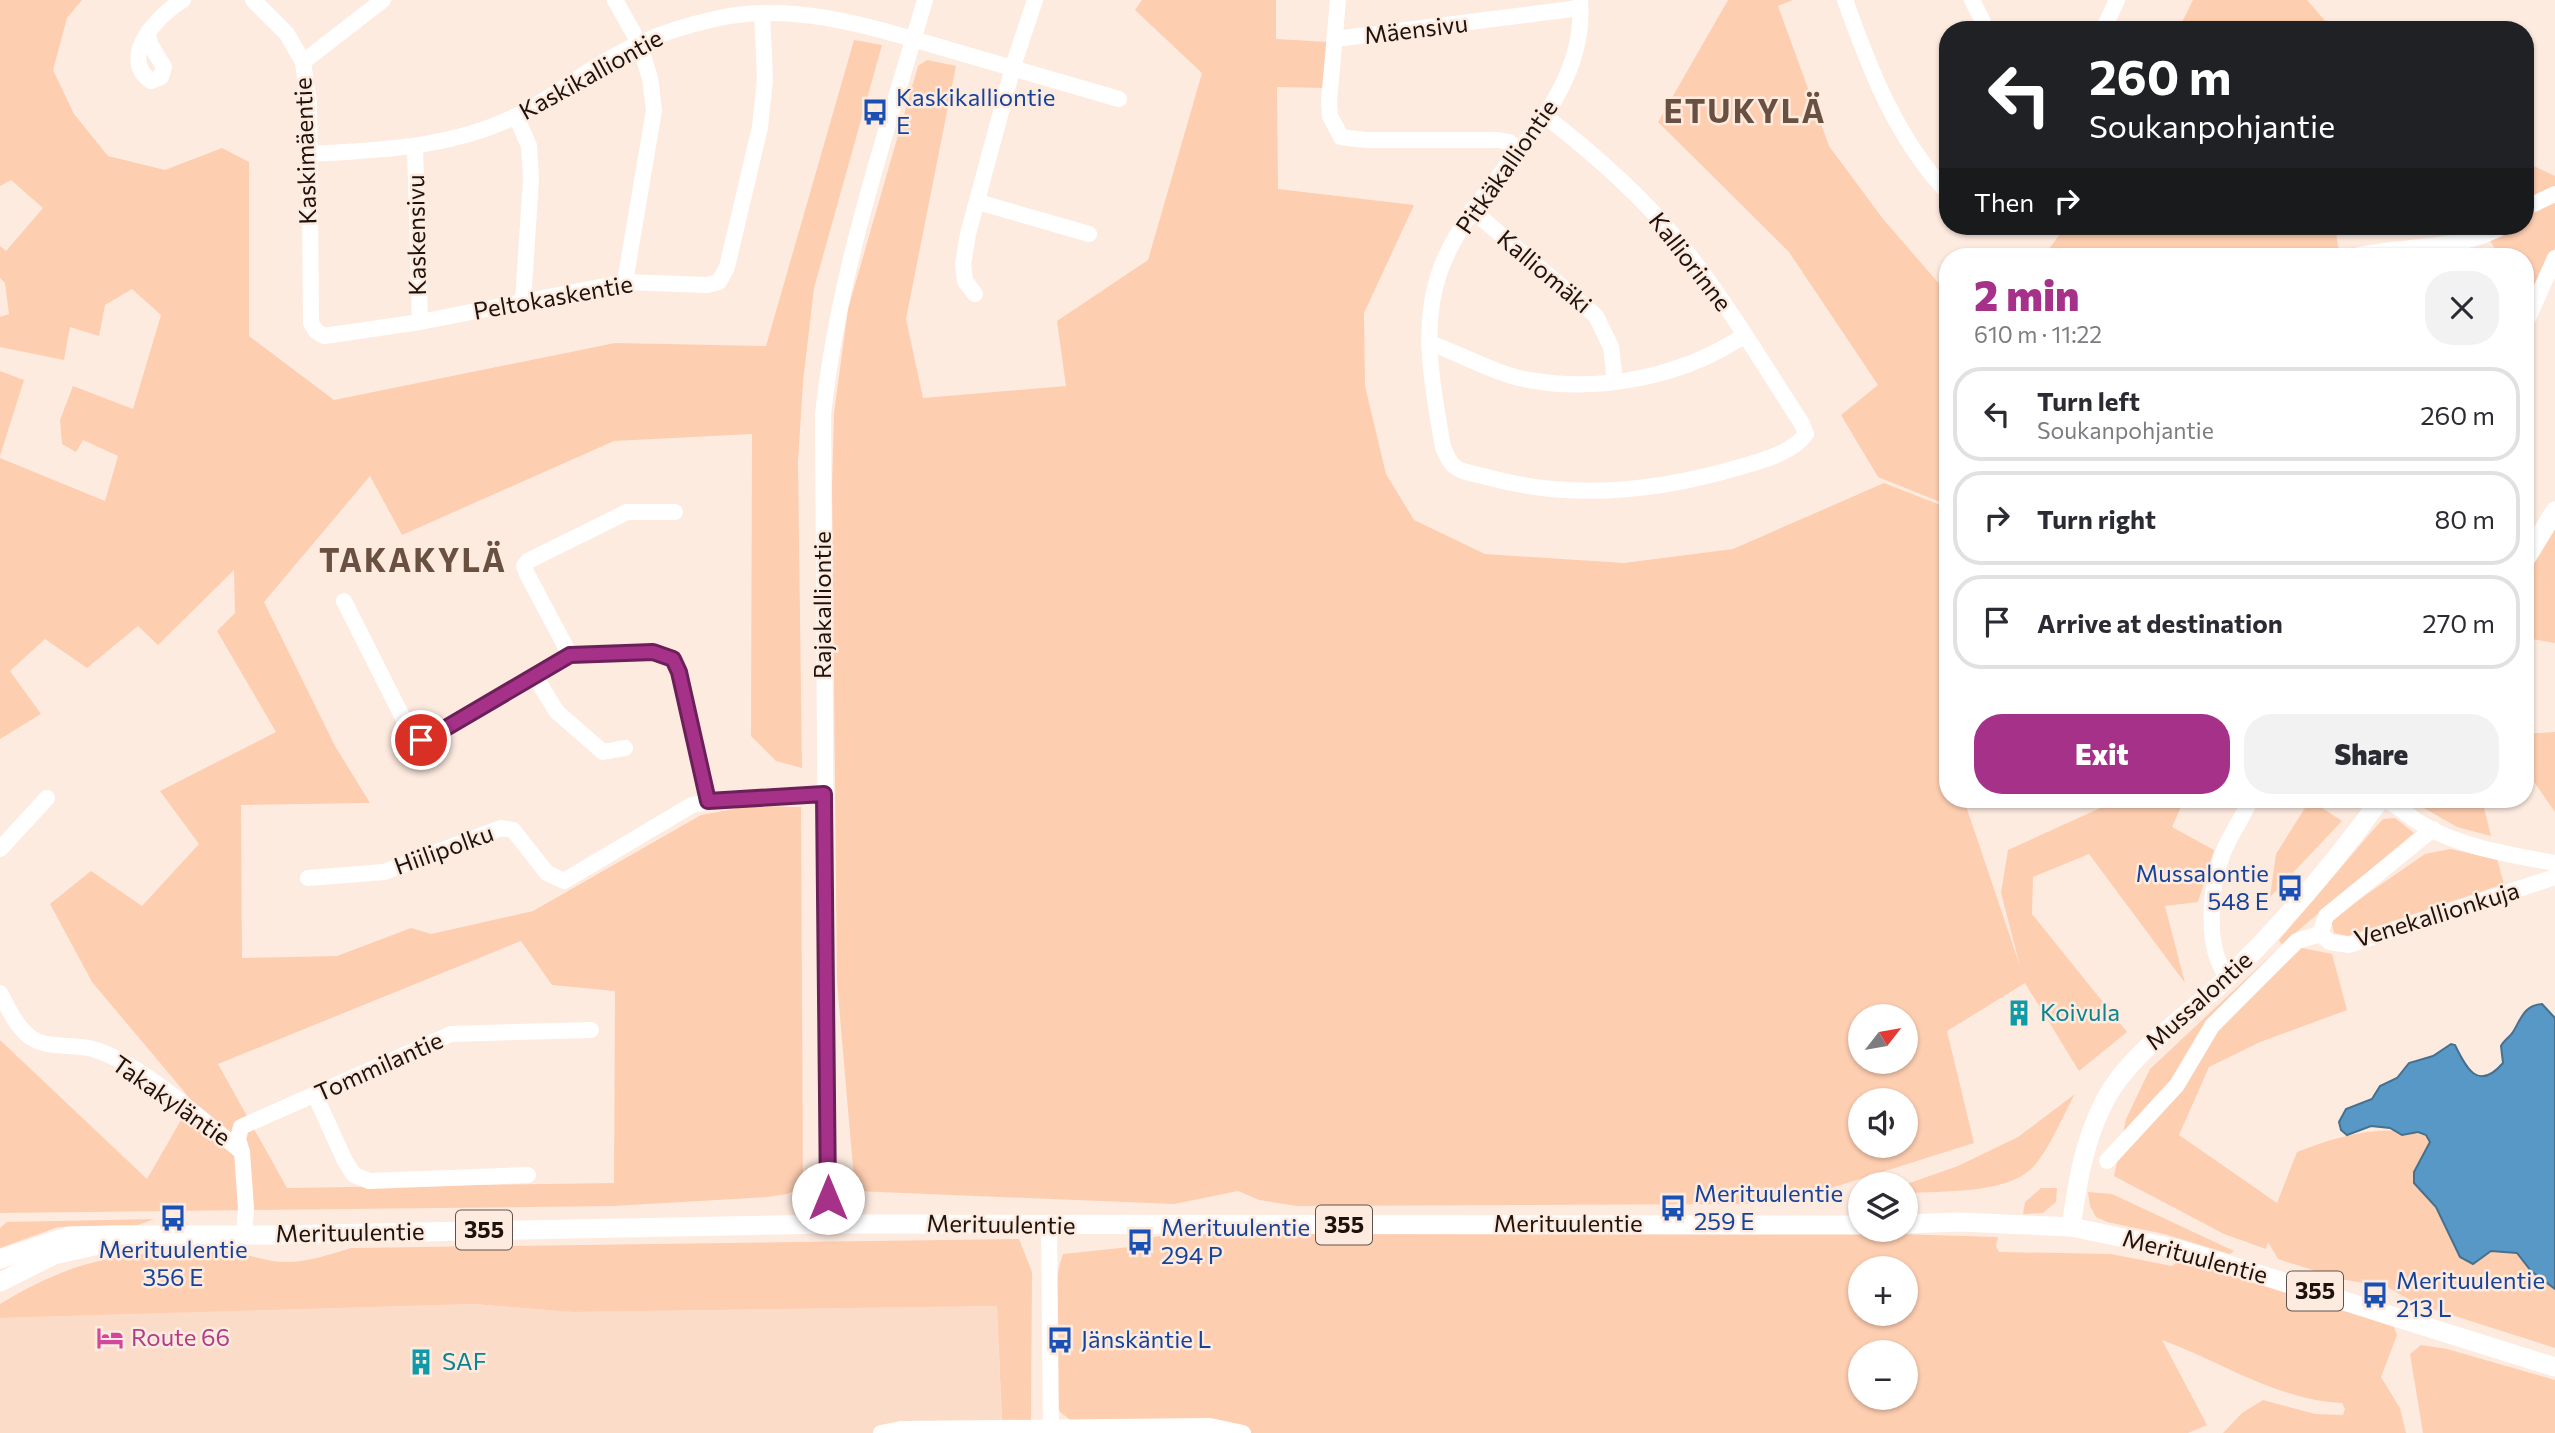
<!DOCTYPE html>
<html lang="en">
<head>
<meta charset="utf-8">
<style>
  :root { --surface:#fff; --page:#f2f2f3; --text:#2b2b33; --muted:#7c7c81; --line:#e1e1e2; --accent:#a63189 }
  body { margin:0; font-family:Commissioner,sans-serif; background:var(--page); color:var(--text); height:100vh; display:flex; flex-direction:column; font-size:26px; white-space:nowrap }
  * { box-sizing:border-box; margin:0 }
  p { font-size:23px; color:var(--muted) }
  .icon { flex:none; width:38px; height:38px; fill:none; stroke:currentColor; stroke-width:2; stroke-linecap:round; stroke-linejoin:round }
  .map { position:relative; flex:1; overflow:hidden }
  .panel { position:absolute; left:1939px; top:248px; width:595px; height:560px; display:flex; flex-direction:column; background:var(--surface); border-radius:28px; box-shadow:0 2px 5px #0004 }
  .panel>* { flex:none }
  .banner { position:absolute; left:1939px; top:21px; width:595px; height:214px; border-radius:28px; box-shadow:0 2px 5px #0004; background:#202124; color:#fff; overflow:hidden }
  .needle { width:46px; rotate:59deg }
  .buttons { position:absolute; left:1848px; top:1004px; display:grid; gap:14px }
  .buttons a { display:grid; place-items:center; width:70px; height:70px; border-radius:50%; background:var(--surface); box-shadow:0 2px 5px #0004; font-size:35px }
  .pin { position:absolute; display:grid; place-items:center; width:60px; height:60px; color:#fff; margin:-30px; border:4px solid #fff; border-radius:50%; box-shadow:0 2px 7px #0007 }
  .me { position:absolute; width:77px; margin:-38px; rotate:0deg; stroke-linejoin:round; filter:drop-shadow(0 0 5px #0008) }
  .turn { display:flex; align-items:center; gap:24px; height:147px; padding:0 35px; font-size:32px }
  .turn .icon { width:91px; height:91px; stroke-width:2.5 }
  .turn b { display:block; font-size:49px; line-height:60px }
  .then { display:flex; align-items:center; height:66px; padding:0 35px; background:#0003; gap:14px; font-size:26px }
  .round { display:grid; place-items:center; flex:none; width:74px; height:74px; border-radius:28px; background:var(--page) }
  .summary { display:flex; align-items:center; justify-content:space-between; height:119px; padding:0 35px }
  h1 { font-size:42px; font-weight:800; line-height:52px; color:var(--accent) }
  .action { display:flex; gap:14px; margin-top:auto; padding:14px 35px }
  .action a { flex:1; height:80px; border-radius:28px; background:var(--accent); color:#fff; font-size:28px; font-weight:800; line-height:80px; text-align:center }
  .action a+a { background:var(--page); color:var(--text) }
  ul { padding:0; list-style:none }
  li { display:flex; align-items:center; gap:21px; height:94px; margin:0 14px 10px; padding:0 21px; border:4px solid var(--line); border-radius:28px }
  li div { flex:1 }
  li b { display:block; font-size:26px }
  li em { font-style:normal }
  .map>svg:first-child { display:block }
</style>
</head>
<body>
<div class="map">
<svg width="2555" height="1433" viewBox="0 0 2555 1433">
  <rect width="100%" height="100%" fill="#feebe0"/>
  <path fill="#fbdcc9" d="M474,1304L573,1312L997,1306L1002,1433H0V1318Z"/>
  <g fill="#feceb1" fill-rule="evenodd">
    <path d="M0,0H82L67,18L53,70L74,114L108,156L165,170L222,148L249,162V336L334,400L615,343L766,346L854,40L882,45L814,288L803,382L798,462L802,768L776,761L751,736L752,434L614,441L402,535L370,476L264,602L335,746L370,803L241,805L242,958L337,956L411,928L431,934L533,911L701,815L750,806L801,807L803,1187L787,1194L767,1197L613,1206L0,1213V1040L147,1179L192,1101L92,982L50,904L91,871L142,906L199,844L160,791L276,732L217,631L235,613L234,570L158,645L138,626L87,668L45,639L10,671L41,714L0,739V458L105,501L118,456L83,440L76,452L62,444L60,420L73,386L133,409L161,315L132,289L105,305L99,336L70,327L64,360L0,347V317L9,314L5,283L0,278V246L6,251L43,208L11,180L0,186ZM521,941L552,985L615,991L614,1183L287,1188L218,1064Z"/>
    <path d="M1142,0H1276V39L1328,42L1324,88L1277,87L1278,189L1414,205L1364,313L1365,386L1386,474L1414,520L1485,554L1624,563L1733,549L1884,483L1948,508V800H1964L2020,966L2001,893L2008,850L2118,800H2184L2172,827L2214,850L2198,902L2165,906L2185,983L2089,854L2033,877L2032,914L2127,1032L2079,1071L2025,983L1947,1031L1974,1143L1812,1194L1750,1204L1297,1206L1259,1200L1238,1191L1174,1204L855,1191L837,982L832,486L834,413L848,309L918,66L927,60L956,66L906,319L923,398L1066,386L1057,321L1148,260L1202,73L1135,10ZM1860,1017H1906V1062H1860ZM1860,1101H1906V1146H1860Z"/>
    <path d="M1728,0H1793L1778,6L1829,146L1883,219L1948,294V505L1878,477L1841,415L1878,385L1789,252L1658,122Z"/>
    <path d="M2193,0H2307L2333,30H2178Z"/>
    <path d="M2525,162L2555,176V248L2525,319V257H2500L2481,226H2525Z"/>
    <path d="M2066,226H2335L2339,252L2334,257H2043Z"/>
    <path d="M0,371L24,380L0,456Z"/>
    <path d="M2555,528V643L2525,638V578Z"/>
    <path d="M2555,732V812L2525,769V734Z"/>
    <path d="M2310,800L2342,821L2270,897L2276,854Z"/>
    <path d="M2416,800H2482L2491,836L2457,827L2417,804Z"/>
    <path d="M2395,818L2414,833L2282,944L2332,954L2347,1010L2260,1042L2209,1067L2179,1135L2277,1203L2297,1152C2335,1137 2382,1123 2422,1135C2457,1146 2524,1209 2555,1234V1348L2417,1304L2389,1288L2341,1279L2278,1259L2268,1242L2266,1249L2224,1234L2114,1176L2126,1119L2150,1069L2282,945L2279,940L2373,830L2383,819Z"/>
    <path d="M2450,849L2497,859L2504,884L2348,936L2334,933L2331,919L2425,854Z"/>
    <path d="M2075,1094C2063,1115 2048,1153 2031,1169C2005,1194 1941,1191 1906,1193L1904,1185L1958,1166L2018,1137Z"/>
    <path d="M2041,1188H2057L2056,1202L2043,1213L2023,1214L2025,1202Z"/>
    <path d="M2088,1192L2112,1194L2234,1251L2230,1254L2164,1234L2107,1222L2096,1217L2090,1206Z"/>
    <path d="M154,1219L138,1225L58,1227L0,1248V1228L7,1222Z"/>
    <path d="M1765,1230L1998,1237L1996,1246L1999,1252L2111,1254L2172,1266L2179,1261L2200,1263L2394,1327L2397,1335L2381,1377L2400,1408L2406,1433H2223L2242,1413L2263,1400L2315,1414L2343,1415L2345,1409L2342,1403C2277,1400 2222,1362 2162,1340L2207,1425L2188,1433H1073V1422L1060,1412L1057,1405C1056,1360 1048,1296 1063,1254L1149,1245L1150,1238L1169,1234ZM1860,1269H1906V1314H1860ZM1860,1353H1906V1398H1860Z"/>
    <path d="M1019,1239L1032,1272L1031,1420L1002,1422L997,1306L573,1312L474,1304L0,1318V1304C84,1253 135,1251 230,1252C245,1253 258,1259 272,1261C300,1265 325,1256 351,1248Z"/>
    <path d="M2421,1345L2447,1349L2555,1380V1433H2423L2410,1354Z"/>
  </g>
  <path fill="#5798c6" stroke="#46708e" stroke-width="2" d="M2542,1004L2555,1018V1289L2531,1271L2517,1253L2491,1251L2473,1264L2460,1257L2436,1207L2414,1183V1172L2430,1142L2426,1135L2418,1132L2402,1135L2390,1128L2371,1126L2347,1135L2341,1130L2339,1122L2346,1109L2372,1099L2380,1086L2397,1078L2409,1063L2433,1056L2451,1044L2455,1045C2466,1068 2478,1092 2503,1063L2501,1046C2504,1040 2510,1037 2513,1032C2521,1019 2524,1005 2542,1004Z"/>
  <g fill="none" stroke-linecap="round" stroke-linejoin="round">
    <g stroke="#fff" stroke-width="16">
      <path d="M253,0L287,34L303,62L309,103L311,323L316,331L324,336L420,322L625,282L707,285L719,282L727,267L760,127L765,79L762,13"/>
      <path d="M615,0L639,43L650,78L654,110L625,282"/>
      <path d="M1338,0L1329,101L1330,116L1341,137L1365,140H1498L1509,142L1519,149"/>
      <path d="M1845,0C1870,70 1896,138 1948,193"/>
      <path d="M1972,0L1987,30"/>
      <path d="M2103,30L2117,0"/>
      <path d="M148,32L150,44L164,67L161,77L151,81C117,58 159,14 183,0"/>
      <path d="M1335,39L1580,8"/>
      <path d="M303,62L383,0"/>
      <path d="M516,116L529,146L531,178L523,302"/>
      <path d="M1545,116C1593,153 1640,194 1678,241C1724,298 1762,362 1802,424L1806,434C1792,453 1762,461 1740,467C1656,492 1569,501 1483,476C1474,474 1461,472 1454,466C1448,461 1446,454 1443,447C1433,388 1419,327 1441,268C1477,173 1589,110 1580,0"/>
      <path d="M415,147L420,322"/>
      <path d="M309,154C380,150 451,148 516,116C558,95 595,63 638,44C664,32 691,24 719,18C799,1 881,30 957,52C1011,68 1065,83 1119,99"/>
      <path d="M978,202L1089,234"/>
      <path d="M2525,208L2555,194"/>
      <path d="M1472,210L1596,316L1611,347L1615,381"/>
      <path d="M2351,257C2400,244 2458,252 2504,226"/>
      <path d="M975,294L965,281L963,264L968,234L1015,60L1035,0"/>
      <path d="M2525,325L2555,258"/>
      <path d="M1429,343C1462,354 1495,374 1529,380C1602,393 1684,376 1745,335"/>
      <path d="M344,601L408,728C413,736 417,740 427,739L570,655L653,652C668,655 672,659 679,672L707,801"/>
      <path d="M570,655L527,574L524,566L528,561L627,512H675"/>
      <path d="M536,678L557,712L603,752L625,748"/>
      <path d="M2384,800C2399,805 2406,815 2420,823C2458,847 2511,855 2555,863"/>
      <path d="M0,849L47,798"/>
      <path d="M308,878L384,872L501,828L513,830L547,873L564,881L692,805L721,799L824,794"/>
      <path d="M2320,934L2330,942L2349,945L2555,877"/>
      <path d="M2320,934L2326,916L2433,829"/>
      <path d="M2228,977C2204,950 2210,885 2223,853C2230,834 2243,818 2250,800"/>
      <path d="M0,993C8,1008 16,1026 30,1037C49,1050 72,1043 93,1049C142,1064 202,1120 242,1152L246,1208L244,1235"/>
      <path d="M315,1095L345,1161L354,1175L369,1181L528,1175"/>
      <path d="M242,1152L238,1139L241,1127L451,1034L591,1030"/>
      <path d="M2107,1161L2177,1085L2212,1026L2297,941L2320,934"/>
      <path d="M828,1224L823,415C838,273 885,137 925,0"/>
      <path d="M1049,1225L1051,1433"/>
      <path d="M881,1433L901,1429L1210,1426L1243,1433"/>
    </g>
    <g stroke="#fff" stroke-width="19">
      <path d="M2525,560L2555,511"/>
      <path d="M1906,1224L1960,1222L2071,1227L2178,1249L2555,1367"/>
      <path d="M2071,1227C2078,1181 2083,1143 2105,1100C2132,1050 2185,1019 2224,981C2282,925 2333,865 2380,800"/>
      <path d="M0,1259L69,1236L112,1235H270L828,1224L1860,1225"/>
      <path d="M0,1282L54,1255L103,1244"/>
    </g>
  </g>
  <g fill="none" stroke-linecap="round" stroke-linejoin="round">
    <g stroke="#6c2059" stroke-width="18">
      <path id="route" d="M421,740L427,739L570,655L653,652L673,659L679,672L708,801L824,794L828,1198"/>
    </g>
    <use href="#route" stroke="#a63189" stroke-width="12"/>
  </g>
  <defs>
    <g id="bus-bare" transform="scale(2.1)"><path d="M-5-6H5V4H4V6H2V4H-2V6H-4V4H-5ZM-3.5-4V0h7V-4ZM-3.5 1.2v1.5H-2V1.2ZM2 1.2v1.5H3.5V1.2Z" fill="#1a4fb4" stroke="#feebe0" stroke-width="2.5" paint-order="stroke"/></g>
    <g id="building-bare" transform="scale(2.1)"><path d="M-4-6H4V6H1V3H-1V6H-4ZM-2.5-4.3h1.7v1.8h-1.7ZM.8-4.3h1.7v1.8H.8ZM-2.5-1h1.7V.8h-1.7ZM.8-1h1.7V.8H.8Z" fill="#0f9aa8" stroke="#feebe0" stroke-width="2.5" paint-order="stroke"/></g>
    <g id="hotel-bare" transform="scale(2.1)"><path d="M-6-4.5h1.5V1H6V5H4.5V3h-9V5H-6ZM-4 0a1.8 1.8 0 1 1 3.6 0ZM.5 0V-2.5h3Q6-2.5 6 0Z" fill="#d1479c" stroke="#feebe0" stroke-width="2.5" paint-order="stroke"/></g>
  </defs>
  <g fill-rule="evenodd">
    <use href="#bus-bare" x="875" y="112"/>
    <use href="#bus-bare" x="2290" y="888"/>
    <use href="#building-bare" x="2019" y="1013"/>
    <use href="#bus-bare" x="1673" y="1208"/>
    <use href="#bus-bare" x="173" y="1218"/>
    <use href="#bus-bare" x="1140" y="1242"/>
    <use href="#bus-bare" x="2375" y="1295"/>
    <use href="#hotel-bare" x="110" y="1338"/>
    <use href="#bus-bare" x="1060" y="1340"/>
    <use href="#building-bare" x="421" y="1362"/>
  </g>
  <g text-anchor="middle" stroke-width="5" stroke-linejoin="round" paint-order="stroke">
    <g fill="#feebe0" stroke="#60534c" stroke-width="2">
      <rect x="1316" y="1205.5" width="56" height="39" rx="5"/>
      <rect x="456" y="1210.5" width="56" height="39" rx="5"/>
      <rect x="2287" y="1271.5" width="56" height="39" rx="5"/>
    </g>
    <g font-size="23" font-weight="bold" fill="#1d120c">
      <text x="1344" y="1233">355</text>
      <text x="484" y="1238">355</text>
      <text x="2315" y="1299">355</text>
    </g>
    <g font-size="24" fill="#1d120c" stroke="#feebe0">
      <text transform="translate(1416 30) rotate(-7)" y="8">Mäensivu</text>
      <text transform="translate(591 75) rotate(-29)" y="8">Kaskikalliontie</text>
      <text transform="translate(306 151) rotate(-92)" y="8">Kaskimäentie</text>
      <text transform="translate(1507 167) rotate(-55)" y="8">Pitkäkalliontie</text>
      <text transform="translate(417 235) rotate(-91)" y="8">Kaskensivu</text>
      <text transform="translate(1690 262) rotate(52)" y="8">Kalliorinne</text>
      <text transform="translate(1544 272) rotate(40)" y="8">Kalliomäki</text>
      <text transform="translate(553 298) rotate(-10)" y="8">Peltokaskentie</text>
      <text transform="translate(823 605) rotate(-90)" y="8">Rajakalliontie</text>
      <text transform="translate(444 850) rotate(-20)" y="8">Hiilipolku</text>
      <text transform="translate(2437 915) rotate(-17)" y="8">Venekallionkuja</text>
      <text transform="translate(2199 1001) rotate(-42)" y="8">Mussalontie</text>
      <text transform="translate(379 1067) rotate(-24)" y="8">Tommilantie</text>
      <text transform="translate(171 1101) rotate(35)" y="8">Takakyläntie</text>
      <text x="1568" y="1232">Merituulentie</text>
      <text transform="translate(1001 1225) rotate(1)" y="8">Merituulentie</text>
      <text transform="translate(350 1233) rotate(-1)" y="8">Merituulentie</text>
      <text transform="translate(2195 1257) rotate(15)" y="8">Merituulentie</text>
    </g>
    <g font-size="24" fill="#164399" stroke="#feebe0" text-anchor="start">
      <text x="896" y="106">Kaskikalliontie<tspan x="896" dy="28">E</tspan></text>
      <text x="2269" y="882" text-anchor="end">Mussalontie<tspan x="2269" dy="28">548 E</tspan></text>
      <text x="1694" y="1202">Merituulentie<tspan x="1694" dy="28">259 E</tspan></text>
      <text x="1161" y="1236">Merituulentie<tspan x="1161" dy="28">294 P</tspan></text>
      <text x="173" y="1258" text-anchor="middle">Merituulentie<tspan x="173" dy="28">356 E</tspan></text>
      <text x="2396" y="1289">Merituulentie<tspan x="2396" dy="28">213 L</tspan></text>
      <text x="1081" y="1348">Jänskäntie L</text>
    </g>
    <g font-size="24" fill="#0d838f" stroke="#feebe0" text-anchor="start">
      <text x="2040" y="1021">Koivula</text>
      <text x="442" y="1370">SAF</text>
    </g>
    <g font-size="24" fill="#b23c85" stroke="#feebe0" text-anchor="start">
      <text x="131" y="1346">Route 66</text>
    </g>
    <g font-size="32" font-weight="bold" letter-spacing="2" fill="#6a5040" stroke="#feebe0">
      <text x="1745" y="123">ETUKYLÄ</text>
      <text x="413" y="572">TAKAKYLÄ</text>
    </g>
  </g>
</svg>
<div class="buttons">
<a><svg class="needle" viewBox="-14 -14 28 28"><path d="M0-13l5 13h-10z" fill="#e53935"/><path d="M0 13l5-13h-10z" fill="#7c7c81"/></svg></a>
<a><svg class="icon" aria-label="sound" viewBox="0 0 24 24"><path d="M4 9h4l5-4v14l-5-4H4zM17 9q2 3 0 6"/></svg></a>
<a><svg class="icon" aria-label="layers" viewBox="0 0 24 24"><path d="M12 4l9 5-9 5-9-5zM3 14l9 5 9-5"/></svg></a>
<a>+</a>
<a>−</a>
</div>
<div class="pin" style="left:421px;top:740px;background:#d93025"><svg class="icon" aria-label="arrive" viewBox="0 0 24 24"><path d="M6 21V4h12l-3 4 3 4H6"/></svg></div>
<svg class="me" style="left:828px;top:1198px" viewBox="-20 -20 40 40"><circle r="19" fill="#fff"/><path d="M0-13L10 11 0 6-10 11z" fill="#a63189"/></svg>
<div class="banner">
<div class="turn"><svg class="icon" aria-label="left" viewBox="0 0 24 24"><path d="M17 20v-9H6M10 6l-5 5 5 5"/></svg><div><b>260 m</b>Soukanpohjantie</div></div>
<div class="then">Then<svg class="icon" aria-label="right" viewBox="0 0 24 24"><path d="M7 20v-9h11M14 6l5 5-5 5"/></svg></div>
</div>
<section class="panel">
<div class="summary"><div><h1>2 min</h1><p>610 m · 11:22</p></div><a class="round"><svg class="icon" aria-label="close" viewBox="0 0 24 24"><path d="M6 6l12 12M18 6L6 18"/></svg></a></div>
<ul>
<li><svg class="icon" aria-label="left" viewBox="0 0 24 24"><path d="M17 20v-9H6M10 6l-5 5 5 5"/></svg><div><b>Turn left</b><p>Soukanpohjantie</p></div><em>260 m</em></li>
<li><svg class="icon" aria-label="right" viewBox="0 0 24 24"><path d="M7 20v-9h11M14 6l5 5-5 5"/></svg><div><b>Turn right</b></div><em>80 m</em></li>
<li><svg class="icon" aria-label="arrive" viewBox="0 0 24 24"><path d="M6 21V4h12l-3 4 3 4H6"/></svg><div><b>Arrive at destination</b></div><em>270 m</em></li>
</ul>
<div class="action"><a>Exit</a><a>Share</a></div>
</section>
</div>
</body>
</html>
